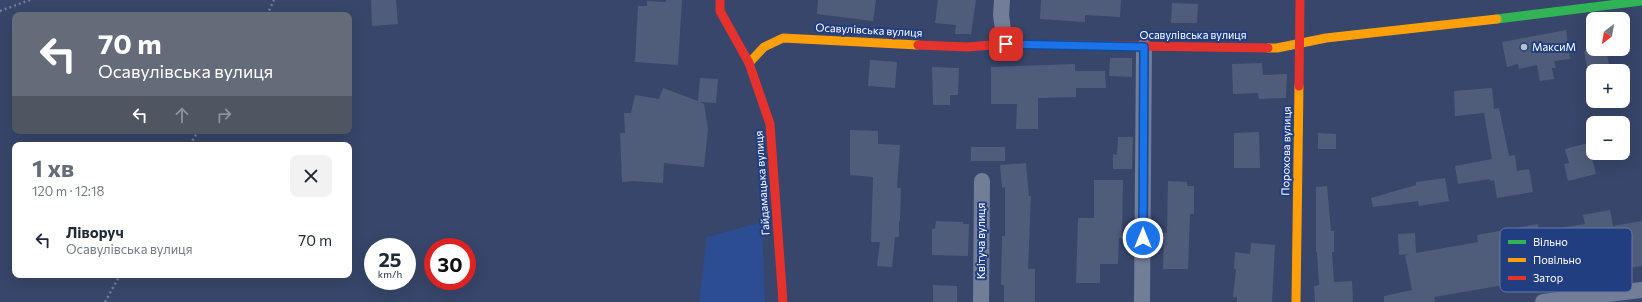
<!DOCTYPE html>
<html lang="uk">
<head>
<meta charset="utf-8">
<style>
  :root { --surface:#fff; --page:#f2f2f3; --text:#1f2937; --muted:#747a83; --accent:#646c7a }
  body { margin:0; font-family:Commissioner,sans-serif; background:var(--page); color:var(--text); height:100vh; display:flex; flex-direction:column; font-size:15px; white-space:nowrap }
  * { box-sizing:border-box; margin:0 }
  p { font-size:13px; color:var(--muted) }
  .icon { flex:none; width:22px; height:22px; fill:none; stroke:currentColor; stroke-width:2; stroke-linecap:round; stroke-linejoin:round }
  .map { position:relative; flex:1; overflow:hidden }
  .side { position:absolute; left:12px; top:142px; width:340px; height:136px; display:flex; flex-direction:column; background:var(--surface); border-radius:8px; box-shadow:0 4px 16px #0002 }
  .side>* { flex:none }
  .top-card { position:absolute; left:12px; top:12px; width:340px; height:122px; border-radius:8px; box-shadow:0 4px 16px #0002; background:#646c7a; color:#fff; overflow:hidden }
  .needle { width:26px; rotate:211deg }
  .buttons { position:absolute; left:1586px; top:12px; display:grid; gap:8px }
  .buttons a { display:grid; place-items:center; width:44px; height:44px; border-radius:8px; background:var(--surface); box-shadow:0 4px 16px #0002; font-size:20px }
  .speed { position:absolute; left:364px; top:238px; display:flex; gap:8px; font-size:20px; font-weight:700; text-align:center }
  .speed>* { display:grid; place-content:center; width:52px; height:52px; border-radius:50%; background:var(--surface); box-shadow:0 4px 16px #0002; line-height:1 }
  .speed small { font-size:10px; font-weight:400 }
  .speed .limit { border:6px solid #d22; background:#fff; color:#111 }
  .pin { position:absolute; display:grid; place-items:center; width:34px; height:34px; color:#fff; margin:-17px; border-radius:8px; box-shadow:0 2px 6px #0006 }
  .me { position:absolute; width:44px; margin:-22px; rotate:0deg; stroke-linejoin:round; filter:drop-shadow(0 0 3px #0008) }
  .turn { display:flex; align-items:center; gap:14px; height:84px; padding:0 20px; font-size:18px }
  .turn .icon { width:52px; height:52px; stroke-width:2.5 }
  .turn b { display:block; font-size:28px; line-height:34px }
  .lanes { display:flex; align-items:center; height:38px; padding:0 20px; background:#0003; justify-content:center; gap:20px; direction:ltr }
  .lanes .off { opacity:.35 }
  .round { display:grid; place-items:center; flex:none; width:42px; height:42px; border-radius:8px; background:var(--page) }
  .overview { display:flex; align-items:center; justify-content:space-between; height:68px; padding:0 20px }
  h1 { font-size:24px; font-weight:700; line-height:30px; color:var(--accent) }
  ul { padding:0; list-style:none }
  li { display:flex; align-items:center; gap:12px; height:60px; padding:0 20px }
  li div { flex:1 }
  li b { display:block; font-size:15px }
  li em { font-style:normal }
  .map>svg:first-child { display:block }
</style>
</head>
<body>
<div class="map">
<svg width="1642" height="302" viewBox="0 0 1642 302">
  <rect width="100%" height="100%" fill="#37466a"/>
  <path fill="#2d4d92" d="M762,222L765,302H699L707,237Z"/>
  <g fill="#505d7a">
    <path d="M371,0H396L398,24L372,26Z"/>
    <path d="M666,0H682L678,65L635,62L638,6H647V1L666,2Z"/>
    <path d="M818,0H876L873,21L817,14Z"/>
    <path d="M938,0H976L971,34H955L956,25L935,23Z"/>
    <path d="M1041,0H1121L1120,17L1085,15V22L1040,19Z"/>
    <path d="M1172,3L1198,4L1197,23H1171Z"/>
    <path d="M1566,30L1570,59L1554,61L1556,68H1552L1554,79L1540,81L1537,65L1519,69L1518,64L1507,67L1502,42Z"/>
    <path d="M1597,49H1606L1610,69L1593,71V73H1588L1584,51Z"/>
    <path d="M1110,58H1132V77L1109,76Z"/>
    <path d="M870,60L897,62L895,88L868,86Z"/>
    <path d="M1262,63L1263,75L1287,74L1286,98L1259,99L1258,93L1233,94L1232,64Z"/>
    <path d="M1075,64V71H1105L1106,88H1076V97L1038,98V129H1016L1017,104H991V67Z"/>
    <path d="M932,67L959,68L958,95H950V105H933Z"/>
    <path d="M700,78L718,79L716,103L700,102L704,104L708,129L704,167L664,163L663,183L633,181L622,182L620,133H625L624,113H631L635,95L659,99L663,88L698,101Z"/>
    <path d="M1492,88L1494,109L1499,108L1509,156L1515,155L1517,171L1529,169L1533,192L1497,198L1494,180L1490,181V179L1458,184L1455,166L1492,159L1484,113L1455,116L1454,91Z"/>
    <path d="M850,130L878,131V144L900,145L897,188H901L900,221H899V237H895L892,267L877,266L880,242H871L873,177L850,175Z"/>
    <path d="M1259,132L1260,168H1234V133Z"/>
    <path d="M1318,133L1336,134V149H1318Z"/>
    <path d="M1118,137H1133L1132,169H1113V154L1117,155Z"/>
    <path d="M1588,143L1596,174L1568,181L1564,164L1569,163L1565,149Z"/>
    <rect x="971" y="147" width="34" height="14"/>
    <path d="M1026,163L1029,196H1031L1028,269H1035V302H1004V285H1001L1002,236H1005V187L1002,188L1000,165Z"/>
    <path d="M1445,178L1449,201L1419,206L1418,201L1373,207L1371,198L1416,185V182Z"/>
    <path d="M1094,180H1123L1122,238H1119L1118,264H1100V283H1076L1078,218H1094Z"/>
    <path d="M1168,181L1187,182V186H1194V214H1190L1188,269H1163L1164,232L1167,233Z"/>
    <path d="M1327,186L1331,231H1334V252H1332L1334,282L1352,281L1353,302H1315L1314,286L1319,285L1317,252H1316V187Z"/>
    <path d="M1610,210L1613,226L1642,221V266L1528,284V281L1434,297L1435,302H1384V296L1412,290L1405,255L1409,254L1399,255L1398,234L1415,233L1416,253L1478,242L1477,235L1538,224L1539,231L1585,224L1583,215Z"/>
    <path d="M936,221L963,222V224H969L968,256L932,255V229H935Z"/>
    <path d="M1251,243L1275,245L1272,302H1237V297H1233L1236,269H1234L1235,252L1250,254Z"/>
    <path d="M933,285L957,286V302H933Z"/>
  </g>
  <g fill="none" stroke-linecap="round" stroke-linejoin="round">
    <g stroke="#727d98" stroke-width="2.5" stroke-dasharray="2 3" stroke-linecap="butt">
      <path d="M0,11L30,0"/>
      <path d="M267,15L274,0"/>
      <path d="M190,145L198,131"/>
      <path d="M105,302L120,275"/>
    </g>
    <g stroke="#727d98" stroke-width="16">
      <path d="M1002,0L1001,15L1005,44"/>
      <path d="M981,302L982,181"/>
      <path d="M1142,302L1144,47"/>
      <path d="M1543,302L1642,290"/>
    </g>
    <path stroke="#30b455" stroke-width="9" d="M1497,19L1642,1"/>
    <g stroke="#ff9f0a" stroke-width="9">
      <path d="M1268,48H1277L1326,38L1497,19"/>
      <path d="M749,63L764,47L783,38L918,45"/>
      <path d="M1296,302L1299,86"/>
    </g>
    <g stroke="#e5322d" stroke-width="9">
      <path d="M720,0V11L749,63L770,124L783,302"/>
      <path d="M918,45L967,47L1005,44L1268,48"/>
      <path d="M1299,86L1300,0"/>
    </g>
  </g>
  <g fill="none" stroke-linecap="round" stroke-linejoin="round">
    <g stroke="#114b97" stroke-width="10">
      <path id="route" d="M1006,44L1144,47L1143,238"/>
    </g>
    <use href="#route" stroke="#1a73e8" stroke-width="7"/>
  </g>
  <circle fill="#b9becb" stroke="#213e80" stroke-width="1.5" cx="1524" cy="47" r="4"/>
  <g text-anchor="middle" stroke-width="4" stroke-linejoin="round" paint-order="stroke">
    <g font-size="11" fill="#fff" stroke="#213e80">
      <text transform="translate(869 30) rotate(3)" y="4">Осавулівська вулиця</text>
      <text x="1193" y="39">Осавулівська вулиця</text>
      <text transform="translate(1286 151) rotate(-89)" y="4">Порохова вулиця</text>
      <text transform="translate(762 183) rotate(-94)" y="4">Гайдамацька вулиця</text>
      <text transform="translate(981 241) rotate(-90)" y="4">Квітуча вулиця</text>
    </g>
    <g font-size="11" fill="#fff" stroke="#213e80" text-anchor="start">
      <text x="1532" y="51">МаксиМ</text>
    </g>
  </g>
  <rect x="1500" y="228" width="132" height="64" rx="6" fill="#213e80" stroke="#6478a6" stroke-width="1"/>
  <rect x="1508" y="240" width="18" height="4" fill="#30b455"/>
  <rect x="1508" y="258" width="18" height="4" fill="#ff9f0a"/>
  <rect x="1508" y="276" width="18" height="4" fill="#e5322d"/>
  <g font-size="11" fill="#fff">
    <text x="1533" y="246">Вільно</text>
    <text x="1533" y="264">Повільно</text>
    <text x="1533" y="282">Затор</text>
  </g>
</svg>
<div class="buttons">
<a><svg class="needle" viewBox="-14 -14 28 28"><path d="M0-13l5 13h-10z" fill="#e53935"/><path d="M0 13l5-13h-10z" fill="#747a83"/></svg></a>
<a>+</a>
<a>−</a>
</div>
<div class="speed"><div>25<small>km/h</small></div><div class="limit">30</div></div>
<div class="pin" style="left:1006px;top:44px;background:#d93025"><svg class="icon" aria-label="arrive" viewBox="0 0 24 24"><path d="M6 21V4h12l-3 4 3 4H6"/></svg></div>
<svg class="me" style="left:1143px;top:238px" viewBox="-20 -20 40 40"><circle r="17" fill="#1a73e8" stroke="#fff" stroke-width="3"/><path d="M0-11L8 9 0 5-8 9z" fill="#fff"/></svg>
<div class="top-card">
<div class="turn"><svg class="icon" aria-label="left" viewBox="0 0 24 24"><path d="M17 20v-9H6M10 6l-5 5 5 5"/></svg><div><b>70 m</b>Осавулівська вулиця</div></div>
<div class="lanes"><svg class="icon" aria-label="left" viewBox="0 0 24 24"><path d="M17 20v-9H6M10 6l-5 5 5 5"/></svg><svg class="icon off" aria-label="ahead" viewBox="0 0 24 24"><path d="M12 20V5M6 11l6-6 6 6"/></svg><svg class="icon off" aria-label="right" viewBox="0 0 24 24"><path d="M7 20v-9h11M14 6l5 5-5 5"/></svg></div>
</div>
<section class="side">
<div class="overview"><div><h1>1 хв</h1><p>120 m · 12:18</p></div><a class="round"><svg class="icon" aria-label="close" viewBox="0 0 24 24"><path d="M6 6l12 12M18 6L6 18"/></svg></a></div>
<ul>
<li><svg class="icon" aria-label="left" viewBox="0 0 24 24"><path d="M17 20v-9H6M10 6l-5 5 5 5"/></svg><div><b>Ліворуч</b><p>Осавулівська вулиця</p></div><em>70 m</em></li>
</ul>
</section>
</div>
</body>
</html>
